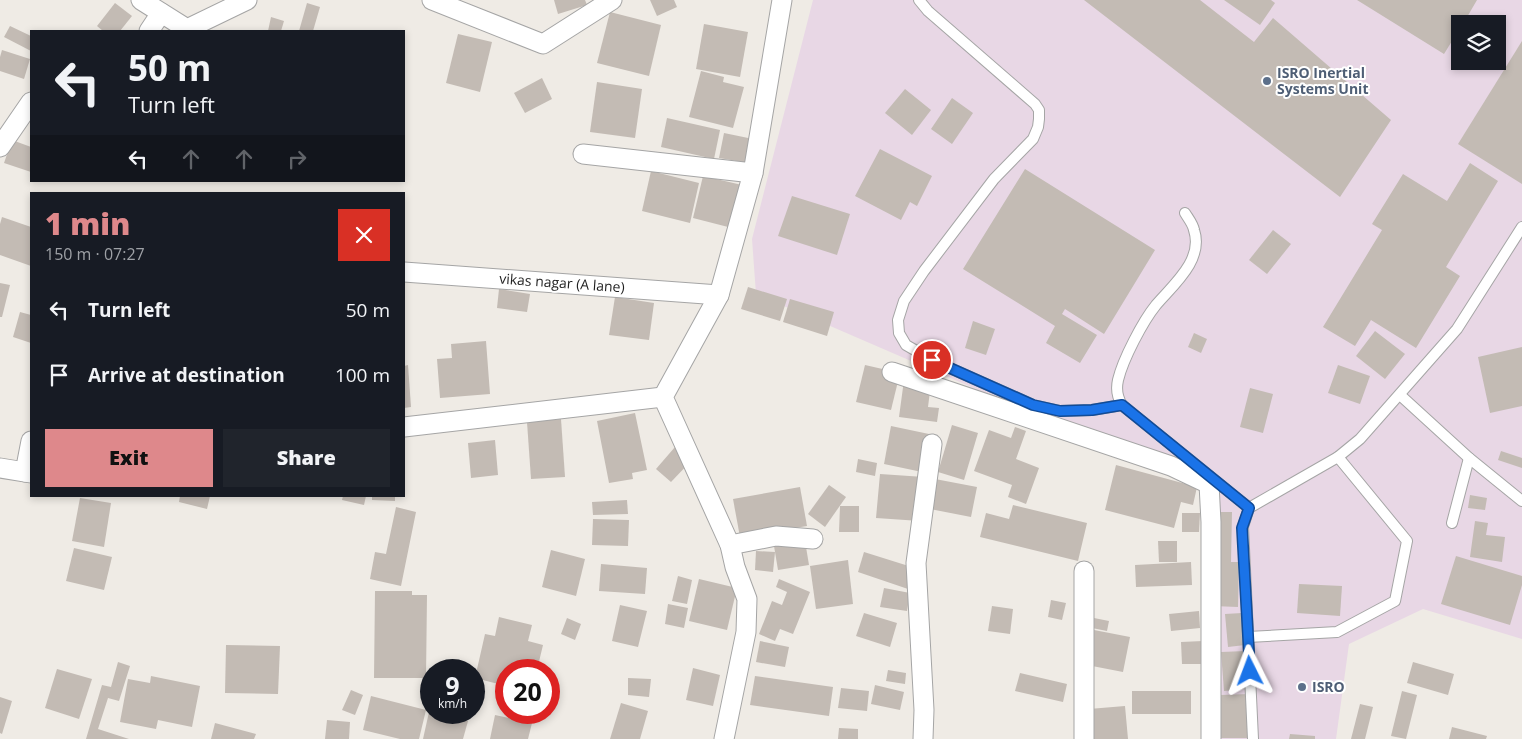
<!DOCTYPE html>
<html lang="en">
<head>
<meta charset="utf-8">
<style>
  :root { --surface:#171b24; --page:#20242c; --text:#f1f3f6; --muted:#9ea1a6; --accent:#de888b }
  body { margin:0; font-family:"Open Sans",sans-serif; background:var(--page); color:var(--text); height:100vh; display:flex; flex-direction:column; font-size:19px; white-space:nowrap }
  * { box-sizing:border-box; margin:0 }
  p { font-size:16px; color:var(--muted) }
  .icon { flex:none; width:28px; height:28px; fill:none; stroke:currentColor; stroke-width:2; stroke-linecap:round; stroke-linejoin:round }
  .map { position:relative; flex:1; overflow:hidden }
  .drawer { position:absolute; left:30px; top:192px; width:375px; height:305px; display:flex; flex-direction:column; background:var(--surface); border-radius:0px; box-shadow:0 2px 8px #0003 }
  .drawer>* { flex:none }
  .top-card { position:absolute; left:30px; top:30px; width:375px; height:152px; border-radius:0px; box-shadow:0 2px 8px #0003; background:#171b24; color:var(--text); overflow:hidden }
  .controls { position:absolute; left:1451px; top:15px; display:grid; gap:10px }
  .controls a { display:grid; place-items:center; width:55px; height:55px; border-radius:0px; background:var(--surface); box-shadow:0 2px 8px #0003; font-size:25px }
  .speed { position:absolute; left:420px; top:659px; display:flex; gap:10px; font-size:25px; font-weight:700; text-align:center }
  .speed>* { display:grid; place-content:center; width:65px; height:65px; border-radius:50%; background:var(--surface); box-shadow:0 2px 8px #0003; line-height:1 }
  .speed small { font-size:12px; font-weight:400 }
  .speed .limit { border:8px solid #d22; background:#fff; color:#111 }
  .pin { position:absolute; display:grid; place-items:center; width:42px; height:42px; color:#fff; margin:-21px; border:2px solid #fff; border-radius:50%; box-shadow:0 1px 5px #0007 }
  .me { position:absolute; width:55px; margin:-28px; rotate:357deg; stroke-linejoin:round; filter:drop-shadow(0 0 4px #0008) }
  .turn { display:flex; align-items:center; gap:18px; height:105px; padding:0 15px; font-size:22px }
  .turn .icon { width:65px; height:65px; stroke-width:2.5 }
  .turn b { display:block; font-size:35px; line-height:42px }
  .lanes { display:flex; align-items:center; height:48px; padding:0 15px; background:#0003; justify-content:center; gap:25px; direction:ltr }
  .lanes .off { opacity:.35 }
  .round { display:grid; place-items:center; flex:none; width:52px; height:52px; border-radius:0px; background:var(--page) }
  .overview { display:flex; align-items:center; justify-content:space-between; height:85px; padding:0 15px }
  h1 { font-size:30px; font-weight:800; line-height:38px; color:var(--accent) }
  .cta { display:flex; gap:10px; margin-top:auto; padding:10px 15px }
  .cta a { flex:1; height:58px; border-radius:0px; background:var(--accent); color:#111; font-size:20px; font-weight:800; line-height:58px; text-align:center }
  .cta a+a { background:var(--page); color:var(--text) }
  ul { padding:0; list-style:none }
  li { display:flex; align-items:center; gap:15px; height:65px; padding:0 15px }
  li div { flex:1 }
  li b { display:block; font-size:19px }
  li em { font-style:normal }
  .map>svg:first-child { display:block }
</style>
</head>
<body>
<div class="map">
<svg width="1522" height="739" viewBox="0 0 1522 739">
  <rect width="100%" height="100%" fill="#efebe5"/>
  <path fill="#e8d7e5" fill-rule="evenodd" d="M813,0H1522V639L1423,609L1349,644L1336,739H1215L1214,492L756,294L752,239ZM1460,24H1498V61H1460Z"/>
  <g fill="#c3bbb4">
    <path d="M554,0H585L587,5L558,14Z"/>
    <path d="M650,0H674L677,7L657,16Z"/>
    <path d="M1084,0H1200L1254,42L1273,18L1391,120L1340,197Z"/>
    <path d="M1224,0H1271L1275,3L1260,25Z"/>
    <path d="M1357,0H1477L1463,24H1460V28L1444,54Z"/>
    <path d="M115,3L132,16L120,31H103L97,26Z"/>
    <path d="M307,3L320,7L313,31H299Z"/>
    <path d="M610,12L661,25L649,76L597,63Z"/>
    <path d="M271,17L284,21L281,31H268Z"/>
    <path d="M704,24L748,32L740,77L696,69Z"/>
    <path d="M10,26L31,36V51L4,37Z"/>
    <path d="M458,34L492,42L480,92L446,83Z"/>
    <path d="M1522,41V184L1458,144Z"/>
    <path d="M2,50L30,59L24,79L0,71V57Z"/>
    <path d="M701,71L724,77L723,82L744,87L733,128L689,117Z"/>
    <path d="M542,78L552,99L525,113L514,93Z"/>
    <path d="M597,82L642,89L635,138L590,132Z"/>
    <path d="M905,89L931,110L912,135L885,113Z"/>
    <path d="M952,98L973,113L952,144L931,129Z"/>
    <path d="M667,118L720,130L714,159L661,147Z"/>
    <path d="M724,133L753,139L749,163L719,158Z"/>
    <path d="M12,140L31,147V172L4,163Z"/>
    <path d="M880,149L932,176L917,206L910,202L901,220L855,196Z"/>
    <path d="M1470,163L1498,181L1446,267L1460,276L1416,348L1371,320L1355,346L1323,327L1382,230L1372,224L1403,174L1447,201Z"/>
    <path d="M1025,169L1155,250L1104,334L1065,309L1062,314L1097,335L1080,363L1046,343L1055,326L963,269Z"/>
    <path d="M651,171L699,183L690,223L642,211Z"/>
    <path d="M703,176L742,185L732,228L693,218Z"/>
    <path d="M792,196L850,214L837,255L778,236Z"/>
    <path d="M2,217L31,227V266L0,255V224Z"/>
    <path d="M1273,230L1291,244L1267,274L1249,260Z"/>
    <path d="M0,283L10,285L2,317H0Z"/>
    <path d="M748,287L787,299L780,321L741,309Z"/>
    <path d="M499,289L530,294L527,312L497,308Z"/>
    <path d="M615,297L654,303L649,340L609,335Z"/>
    <path d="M790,299L834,312L827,336L783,322Z"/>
    <path d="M20,312L31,315V343L13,337Z"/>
    <path d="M973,321L995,329L986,355L965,348Z"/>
    <path d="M1375,331L1405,354L1385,379L1356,356Z"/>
    <path d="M1194,333L1207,339L1201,353L1188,347Z"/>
    <path d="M486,341L490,394L440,398L437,359L452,358L451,344Z"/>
    <path d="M1522,347V406L1490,413L1478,357Z"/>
    <path d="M408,365L411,407L404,408V366Z"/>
    <path d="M865,365L900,373L891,410L856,402Z"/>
    <path d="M1338,365L1370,376L1360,404L1328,393Z"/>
    <path d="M904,380L931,383L928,407L939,408L937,422L899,417Z"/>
    <path d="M1250,388L1273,394L1263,433L1240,427Z"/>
    <path d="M635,413L647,470L632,473L633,479L609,483L597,421Z"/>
    <path d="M561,419L565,477L531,479L527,422Z"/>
    <path d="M952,425L978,433L964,480L938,472Z"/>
    <path d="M891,426L929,434L922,472L884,464Z"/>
    <path d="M1015,427L1026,431L1016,459L1039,468L1026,504L1008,497L1012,485L974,471L989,430L1011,438Z"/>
    <path d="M495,440L498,475L471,478L468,443Z"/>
    <path d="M675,447L691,461L671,482L656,469Z"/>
    <path d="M1501,451L1522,458V468L1498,460Z"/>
    <path d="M858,459L877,463L875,476L856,472Z"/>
    <path d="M1116,465L1197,487L1193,505L1181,502L1174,528L1105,510Z"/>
    <path d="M880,474L924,477L920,521L876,518Z"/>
    <path d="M935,479L977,487L971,517L930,509Z"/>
    <path d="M829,485L846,497L825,527L808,514Z"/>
    <path d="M800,487L807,526L740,537L733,499Z"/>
    <path d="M1470,495L1487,498L1485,510L1468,508Z"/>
    <path d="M180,496H210L207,509L179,502Z"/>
    <path d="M343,496H366L364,505L342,500Z"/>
    <path d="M372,496H395V501L372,500Z"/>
    <path d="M80,498L111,503L104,547L72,541Z"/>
    <path d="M627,500L628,514L593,515L592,502Z"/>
    <path d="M1013,505L1087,523L1078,561L980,537L986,513L1009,519Z"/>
    <path d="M840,506H859V532H839Z"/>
    <path d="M396,507L416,512L401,586L370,579L375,552L386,554Z"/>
    <path d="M1215,512H1232L1231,562H1239L1238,607L1213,606Z"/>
    <path d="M1182,513H1200L1199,532H1182Z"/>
    <path d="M593,519L629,520L628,546L592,545Z"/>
    <path d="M1475,521L1488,523L1486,535L1505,537L1502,562L1470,557Z"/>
    <path d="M805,541L809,565L778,570L774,546Z"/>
    <path d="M1158,541H1177V562H1159Z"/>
    <path d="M74,548L112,557L104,590L66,581Z"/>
    <path d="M551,550L585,559L576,596L542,587Z"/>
    <path d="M756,551L775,552L773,572L755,570Z"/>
    <path d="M864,552L915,568L908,589L858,572Z"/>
    <path d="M1456,556L1522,576V585L1510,625L1441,604Z"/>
    <path d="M848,560L853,604L816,609L810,566Z"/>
    <path d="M1191,562L1192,585L1136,587L1135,565Z"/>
    <path d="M601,564L647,568L645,594L599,591Z"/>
    <path d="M678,576L692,580L687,604L672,601Z"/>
    <path d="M699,579L737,588L727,630L689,621Z"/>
    <path d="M779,579L810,592L793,634L780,629L775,641L759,634L772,601L782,605L787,592L776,587Z"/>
    <path d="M1299,584L1342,586L1340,616L1297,613Z"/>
    <path d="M884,588L910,593L907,611L880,607Z"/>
    <path d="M375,591H412V595H427L426,678H374Z"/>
    <path d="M1051,600L1066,603L1062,620L1048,617Z"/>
    <path d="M668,604L688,608L684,628L665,624Z"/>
    <path d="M620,605L647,611L638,647L612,641Z"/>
    <path d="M992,606L1013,609L1010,634L988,631Z"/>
    <path d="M1199,611L1200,628L1171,631L1169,614Z"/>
    <path d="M864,613L897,623L890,647L856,636Z"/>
    <path d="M1242,613L1245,645L1228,647L1225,614Z"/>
    <path d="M499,617L532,625L528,641L543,645L537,670H506V686L475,678L485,634L495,636Z"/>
    <path d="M1089,617L1109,621L1107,631L1087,627Z"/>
    <path d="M567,618L581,624L575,640L561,634Z"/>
    <path d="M1094,630L1130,637L1123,672L1087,665Z"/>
    <path d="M760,641L789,647L785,667L756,662Z"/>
    <path d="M1203,641L1204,664H1182L1181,642Z"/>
    <path d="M226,645L280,646L278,694L225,693Z"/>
    <path d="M1246,651L1248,689L1224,691L1221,652Z"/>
    <path d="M118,662L130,666L119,701L108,698L98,729L129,739H86L102,685L111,687Z"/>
    <path d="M1413,662L1454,674L1448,695L1407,683Z"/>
    <path d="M693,668L720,675L713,706L686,700Z"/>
    <path d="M57,669L92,679L79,719L45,708Z"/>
    <path d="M888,670L906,673L905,684L886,681Z"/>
    <path d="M1020,673L1067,684L1063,702L1015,691Z"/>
    <path d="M151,676L200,686L192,727L158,720L156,729L120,722L128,679L150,683Z"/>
    <path d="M755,676L833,687L829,716L750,705Z"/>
    <path d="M628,678L651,679L649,697L628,695Z"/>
    <path d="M875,685L904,692L900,710L871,704Z"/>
    <path d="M841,688L869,691L867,711L838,708Z"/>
    <path d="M351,690L363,695L355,715L342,710Z"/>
    <rect x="1132" y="691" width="59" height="23"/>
    <path d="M1402,691L1417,695L1406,739L1391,736Z"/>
    <path d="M1250,694L1251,738H1221L1220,695Z"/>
    <path d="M371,696L426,710L419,739H400L363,730Z"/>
    <path d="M0,697L12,701L2,734L0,733Z"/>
    <path d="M621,703L648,711L640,739H610Z"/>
    <path d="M1360,704L1373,707L1365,739H1351Z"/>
    <path d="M1125,706L1128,739H1091L1089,709Z"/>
    <path d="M429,712L468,721L463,739H423Z"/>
    <path d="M495,715L532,723L528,739H490Z"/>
    <path d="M327,720L350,722L349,739H325Z"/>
    <path d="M215,723L256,734L254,739H211Z"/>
    <path d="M1452,727L1487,736L1486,739H1449Z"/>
    <path d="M839,728L858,729V739H838Z"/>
    <path d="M1290,734L1315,736V739H1289Z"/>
  </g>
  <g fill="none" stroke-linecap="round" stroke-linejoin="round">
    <g stroke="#a5a5a5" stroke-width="12">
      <g id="service">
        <path d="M919,0L928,11L1035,104L1039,110V119L1038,127L1033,139L994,179L924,271L904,301L898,320L899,333L906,345L932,360L1033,405L1060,411L1092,410L1122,405"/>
        <path d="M1185,213C1188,218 1193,224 1194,230C1204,260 1173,285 1156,305C1143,321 1123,359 1118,380C1116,389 1117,397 1122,405L1249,508"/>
        <path d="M1400,395L1469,458L1522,501"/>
        <path d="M1452,523L1469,458"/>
        <path d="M1248,637L1337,632L1395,601L1407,541L1338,457"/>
        <path d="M1253,739L1243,527L1249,508L1338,457L1360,439L1457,329L1522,227"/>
      </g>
    </g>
    <g stroke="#a5a5a5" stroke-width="21">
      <g id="minor">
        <path d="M141,0L187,29L247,0"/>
        <path d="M432,0L543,44L612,0"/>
        <path d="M149,31L161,13"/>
        <path d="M0,147L31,102"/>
        <path d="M583,154L753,173"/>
        <path d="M404,272L719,295"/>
        <path d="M892,372L1171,466L1209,484L1211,522V739"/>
        <path d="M404,427L663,397"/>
        <path d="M0,468L31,473"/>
        <path d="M25,472L31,441"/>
        <path d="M730,545L776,536L813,539"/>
        <path d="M724,739L746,632L747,599L735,567L730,545L663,397L719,295L753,173L782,0"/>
        <path d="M923,739L924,710L916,563L932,444"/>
        <path d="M1084,739V571"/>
      </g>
    </g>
    <use href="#service" stroke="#fff" stroke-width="10"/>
    <use href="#minor" stroke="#fff" stroke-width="19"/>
  </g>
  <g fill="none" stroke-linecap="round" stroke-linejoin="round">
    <g stroke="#114b97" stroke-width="12">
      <path id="route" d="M932,360L1033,405L1060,411L1092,410L1122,405L1249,508L1242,528L1250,671"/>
    </g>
    <use href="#route" stroke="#1a73e8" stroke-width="9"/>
  </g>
  <g fill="#5c6f8a" stroke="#fff" stroke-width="2">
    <circle cx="1267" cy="81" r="5"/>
    <circle cx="1302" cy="687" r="5"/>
  </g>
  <g text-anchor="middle" stroke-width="4" stroke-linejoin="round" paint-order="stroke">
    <g font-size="14" font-weight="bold" fill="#4e5e75" stroke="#fff" text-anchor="start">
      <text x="1277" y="78">ISRO Inertial<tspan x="1277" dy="16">Systems Unit</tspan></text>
      <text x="1312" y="692">ISRO</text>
    </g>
    <g font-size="14" fill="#1e1e1e" stroke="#fff">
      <text transform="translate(562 283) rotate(4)" y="5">vikas nagar (A lane)</text>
    </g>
  </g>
</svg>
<div class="controls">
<a><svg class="icon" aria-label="layers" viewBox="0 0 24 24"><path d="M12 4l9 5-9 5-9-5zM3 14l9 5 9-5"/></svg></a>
</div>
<div class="speed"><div>9<small>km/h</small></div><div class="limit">20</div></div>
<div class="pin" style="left:932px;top:360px;background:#d93025"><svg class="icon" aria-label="arrive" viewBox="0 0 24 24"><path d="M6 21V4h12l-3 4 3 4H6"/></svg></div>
<svg class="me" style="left:1250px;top:671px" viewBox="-20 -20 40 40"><path d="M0-17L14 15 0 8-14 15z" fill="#1a73e8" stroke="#fff" stroke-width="4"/></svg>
<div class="top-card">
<div class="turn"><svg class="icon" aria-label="left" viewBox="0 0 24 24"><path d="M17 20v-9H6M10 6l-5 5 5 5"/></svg><div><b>50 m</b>Turn left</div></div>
<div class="lanes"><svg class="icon" aria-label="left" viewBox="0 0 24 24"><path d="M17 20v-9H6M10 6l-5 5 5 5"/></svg><svg class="icon off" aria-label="ahead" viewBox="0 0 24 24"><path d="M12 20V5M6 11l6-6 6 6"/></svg><svg class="icon off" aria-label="ahead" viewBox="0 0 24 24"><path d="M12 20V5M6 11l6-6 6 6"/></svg><svg class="icon off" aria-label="right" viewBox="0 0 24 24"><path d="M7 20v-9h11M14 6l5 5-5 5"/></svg></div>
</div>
<section class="drawer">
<div class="overview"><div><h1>1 min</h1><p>150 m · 07:27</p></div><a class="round" style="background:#d93025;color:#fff"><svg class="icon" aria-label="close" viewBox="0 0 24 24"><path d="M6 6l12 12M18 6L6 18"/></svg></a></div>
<ul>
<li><svg class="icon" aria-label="left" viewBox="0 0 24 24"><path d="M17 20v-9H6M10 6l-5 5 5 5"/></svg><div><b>Turn left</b></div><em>50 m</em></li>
<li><svg class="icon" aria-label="arrive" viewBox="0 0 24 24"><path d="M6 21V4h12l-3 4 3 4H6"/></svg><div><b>Arrive at destination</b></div><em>100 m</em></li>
</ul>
<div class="cta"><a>Exit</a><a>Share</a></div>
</section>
</div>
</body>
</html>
